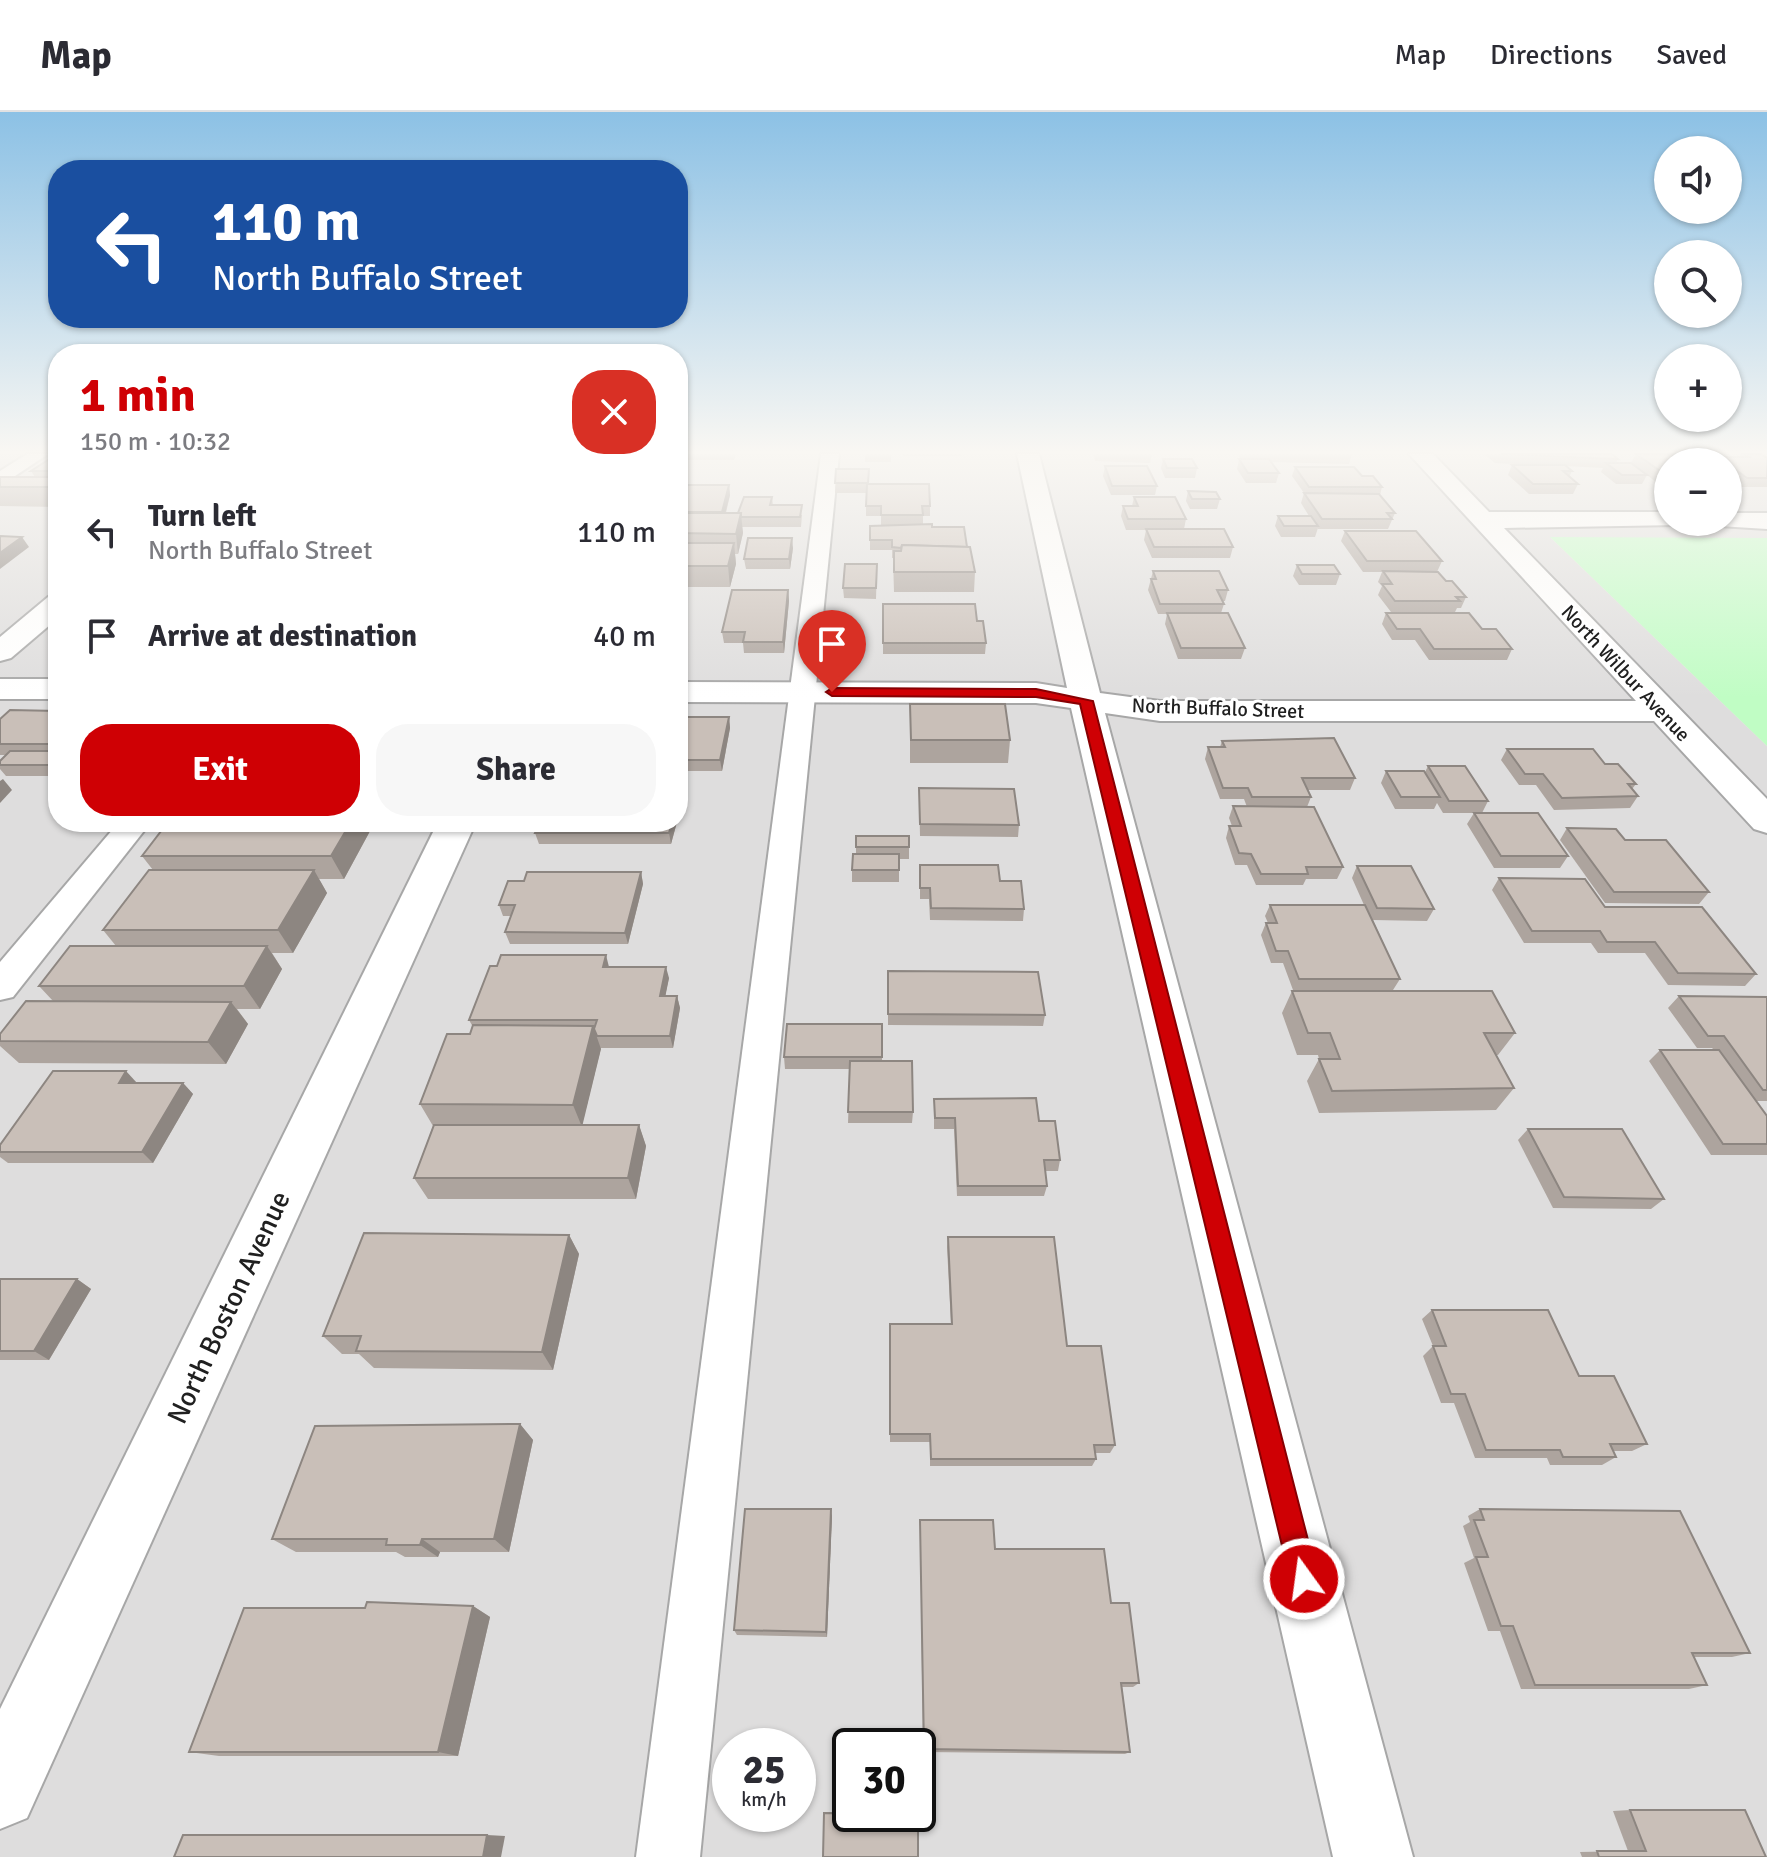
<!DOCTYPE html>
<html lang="en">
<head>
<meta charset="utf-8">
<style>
  :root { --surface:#fff; --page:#f7f7f7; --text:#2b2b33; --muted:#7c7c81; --line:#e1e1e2; --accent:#cf0004 }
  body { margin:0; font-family:Signika,sans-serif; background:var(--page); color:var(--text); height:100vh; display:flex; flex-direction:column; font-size:30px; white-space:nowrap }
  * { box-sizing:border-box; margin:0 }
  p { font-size:26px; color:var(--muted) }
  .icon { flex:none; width:44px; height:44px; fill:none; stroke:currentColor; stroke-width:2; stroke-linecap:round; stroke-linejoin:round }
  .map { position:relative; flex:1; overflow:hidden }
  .details { position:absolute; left:48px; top:232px; width:640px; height:488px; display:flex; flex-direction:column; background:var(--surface); border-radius:32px; box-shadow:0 2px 6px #0004 }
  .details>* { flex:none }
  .hud { position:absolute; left:48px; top:48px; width:640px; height:168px; border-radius:32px; box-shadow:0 2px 6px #0004; background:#1a4fa0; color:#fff; overflow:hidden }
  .controls { position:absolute; left:1654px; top:24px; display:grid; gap:16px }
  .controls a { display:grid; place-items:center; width:88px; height:88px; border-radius:50%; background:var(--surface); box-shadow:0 2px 6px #0004; font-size:40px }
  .speed { position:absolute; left:712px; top:1616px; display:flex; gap:16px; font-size:40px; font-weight:700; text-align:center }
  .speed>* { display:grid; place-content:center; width:104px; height:104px; border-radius:50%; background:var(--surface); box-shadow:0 2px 6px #0004; line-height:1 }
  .speed small { font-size:20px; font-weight:400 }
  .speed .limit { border:4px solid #111; border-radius:12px; background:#fff; color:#111 }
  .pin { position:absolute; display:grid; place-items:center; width:68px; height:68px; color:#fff; margin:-82px -34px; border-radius:50% 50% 50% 0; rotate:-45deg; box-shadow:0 0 8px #0007 }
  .pin .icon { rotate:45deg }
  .me { position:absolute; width:88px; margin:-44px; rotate:346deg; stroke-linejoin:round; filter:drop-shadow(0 0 6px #0008) }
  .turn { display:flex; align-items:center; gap:28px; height:168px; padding:0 32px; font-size:36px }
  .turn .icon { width:104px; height:104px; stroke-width:2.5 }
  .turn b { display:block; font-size:56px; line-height:68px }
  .round { display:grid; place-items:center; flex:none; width:84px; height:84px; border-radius:32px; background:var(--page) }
  .summary { display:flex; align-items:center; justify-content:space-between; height:136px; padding:0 32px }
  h1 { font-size:48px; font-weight:800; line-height:60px; color:var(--accent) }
  .primary-button { display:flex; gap:16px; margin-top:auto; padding:16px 32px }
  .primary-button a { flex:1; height:92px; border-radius:32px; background:var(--accent); color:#fff; font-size:32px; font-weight:800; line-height:92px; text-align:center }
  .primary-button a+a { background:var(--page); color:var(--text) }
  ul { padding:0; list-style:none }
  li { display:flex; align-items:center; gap:24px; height:104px; padding:0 32px }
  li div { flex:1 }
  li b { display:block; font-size:30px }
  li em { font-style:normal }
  header { display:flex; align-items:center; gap:48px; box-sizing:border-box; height:112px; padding:0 40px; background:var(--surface); border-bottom:2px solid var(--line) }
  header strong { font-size:38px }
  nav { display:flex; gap:44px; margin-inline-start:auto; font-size:28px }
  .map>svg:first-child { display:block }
</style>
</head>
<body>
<header>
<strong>Map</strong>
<nav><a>Map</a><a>Directions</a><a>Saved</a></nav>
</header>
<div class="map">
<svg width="1767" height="1745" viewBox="0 0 1767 1745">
  <rect width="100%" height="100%" fill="#f1ede5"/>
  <path fill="#dedddd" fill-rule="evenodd" d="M0,342H58V710H678V342H1767V426H1551L1767,634V1745H0ZM1668,350H1728V410H1668ZM730,1634H798V1702H730ZM850,1634H918V1702H850Z"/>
  <path fill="#c0fdc4" d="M1550,425L1767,426V634Z"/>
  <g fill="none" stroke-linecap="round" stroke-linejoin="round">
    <g stroke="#a7a7a7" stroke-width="4">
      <g id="lane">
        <path d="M27,342H48L0,374V359Z"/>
        <path d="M821,342H839L700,1745H636Z"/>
        <path d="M119,710H151L13,885L0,888V850Z"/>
      </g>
    </g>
    <g stroke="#a7a7a7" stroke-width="4">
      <g id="street">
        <path d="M1017,342H1039L1100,581L1160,589H1636L1409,342H1433L1489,400H1668V410H1679L1677,413L1504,416L1767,687V721L1754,717L1654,609H1160L1105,601L1413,1745H1333L1071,596L1036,591L678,590V570L1036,571L1067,576Z"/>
        <path d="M1728,401H1767V417L1719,414L1716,410H1728Z"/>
        <path d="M58,482V506L11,546L0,549V525L48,485Z"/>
        <rect x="0" y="567" width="58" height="20"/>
        <path d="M438,710H476L27,1706L0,1717V1597Z"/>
      </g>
    </g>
    <use href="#lane" fill="#fff" fill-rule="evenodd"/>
    <use href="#street" fill="#fff" fill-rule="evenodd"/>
  </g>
  <g fill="#ada49e">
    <path d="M58,342V395L0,394V365H35L31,359Z"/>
    <path d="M682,342H736L734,348H683Z"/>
    <rect x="865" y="342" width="26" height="8"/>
    <path d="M903,342H962L961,344H903Z"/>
    <path d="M1094,342H1152L1150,351L1095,349Z"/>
    <path d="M1238,342H1352L1349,352L1272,350L1279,361L1276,371H1246L1237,357L1239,347H1255L1254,346H1240Z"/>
    <path d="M1484,342H1612L1618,347L1616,351H1631L1636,342L1668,350V371H1657L1647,363L1642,372H1616L1601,360L1603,356L1566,354L1572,359L1569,365L1578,372L1573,382H1529L1508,363L1512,353H1536L1495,351Z"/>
    <path d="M1741,342H1761L1767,346V375H1741L1728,366V350H1715L1718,345H1739Z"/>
    <path d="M1163,347L1197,356L1195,366H1165L1161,356Z"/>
    <path d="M1105,354L1157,374L1155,383H1111L1103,364Z"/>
    <path d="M1295,355L1362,364L1382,375L1380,383L1395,401L1388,417H1318V416L1315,425H1281L1275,414L1278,404H1309L1301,391L1304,381L1292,364Z"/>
    <path d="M836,357L868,372L930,394V404H923V412L932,415L967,435L975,460L974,480H894L893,446H892V438H870V414L911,413H881V404H866V381H835Z"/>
    <path d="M729,373L730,383L726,401H738L772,385L773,393L802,403L801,415H742L743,421L738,442H735L736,452L730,475H678V375Z"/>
    <path d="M1188,379L1220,387L1217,397H1190L1186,389Z"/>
    <path d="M1134,385L1186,407L1184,417L1233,435L1230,446H1152L1144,428L1146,418H1126L1121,404L1123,394H1132Z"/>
    <path d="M1345,419L1442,449L1437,460L1446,469L1466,485L1461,496H1457L1455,500H1391L1378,483L1382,474L1378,470L1382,460H1363L1341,429Z"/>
    <path d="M793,436L790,457H746L744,447Z"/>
    <path d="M877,452L876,487L844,486L843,476Z"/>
    <path d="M1297,453L1340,462L1336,473H1299L1293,464Z"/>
    <path d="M1153,459L1228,478L1225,489H1222L1224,492L1221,501L1245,536L1241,547H1178L1165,512L1167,502H1158L1148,478Z"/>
    <path d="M788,478L789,489L784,541H744L743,531H724L722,520Z"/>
    <path d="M883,492L977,509L986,531L985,542H883Z"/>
    <path d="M1386,501L1482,517L1512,537L1507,548H1429L1415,528H1392L1382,512Z"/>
    <path d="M910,592L1010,628L1008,651H910Z"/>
    <path d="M58,599V664H6L0,657V649L6,643H0V607Z"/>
    <path d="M678,605H729L730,616L722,659H678Z"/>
    <path d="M1222,629L1355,666L1350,678H1308L1311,685L1307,695L1343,755L1337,767H1306L1303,773H1256L1247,753H1235L1226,726L1229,714H1232L1229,706L1233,694L1247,695L1244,687H1220L1205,647L1208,635H1220Z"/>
    <path d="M1507,637L1605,652L1636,672L1632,677L1638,684L1630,696L1554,698L1536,673H1519L1501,648Z"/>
    <path d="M1428,654L1488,689L1482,701L1568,744L1560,756H1494L1467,712L1474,701H1443L1437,691L1434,697H1395L1381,671L1386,659L1425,660Z"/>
    <path d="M919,676L1019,713L1018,725L920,724Z"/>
    <path d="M677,710L671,732H539L535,721Z"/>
    <path d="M205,714L370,719L344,767H319L327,781L293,841H272L282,857L260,897H237L248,912L226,952L19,951L0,934V922L53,889L39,874L116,834L103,818L153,758L142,744Z"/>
    <path d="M1567,716L1625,728L1709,780L1699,792L1605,791L1560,728Z"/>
    <path d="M856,724H909V747H899V770H852V758L856,742Z"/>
    <path d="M920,753L1024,797L1023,809L930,808L929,787H920Z"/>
    <path d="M1357,754L1434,797L1427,809L1373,808L1400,867L1393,878H1293L1283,851H1271L1261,823L1266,811H1268L1265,804L1270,793H1364L1352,766Z"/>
    <path d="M641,760L643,772L628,832H510L505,820L511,804H503L499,793L524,769Z"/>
    <path d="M1499,766L1605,795L1756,862L1745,874L1668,873L1645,841H1598L1591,831H1524L1492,778Z"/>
    <path d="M609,855L669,866L665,884H677L680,896L673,936H601L582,1013H639L646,1034L636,1087H428L414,1066L433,1014L420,992L470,922L473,915L469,908Z"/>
    <path d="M888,859L1045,903L1043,914L888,913Z"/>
    <path d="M1292,879L1515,921L1498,943H1496L1514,976L1496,998L1319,1001L1307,969L1319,947L1318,943H1297L1282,901Z"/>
    <path d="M1679,884L1767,885V989H1756L1767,1004V1043H1711L1649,949L1660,938H1714L1712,936H1697L1668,896Z"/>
    <path d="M882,912V949L913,1000L912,1011H848L850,957H785L784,945Z"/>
    <path d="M183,971L193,982L153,1051H8L0,1045V1033Z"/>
    <path d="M934,987L1039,1009L1060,1048L1058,1059H1045L1047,1074L1044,1084H957L954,1017H934Z"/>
    <path d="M1528,1017L1664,1087L1651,1097L1553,1096L1518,1028Z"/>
    <path d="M569,1123L579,1142L553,1258L374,1256L359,1242H342L323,1224Z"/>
    <path d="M948,1125L1067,1234L1115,1333L1110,1341H1095L1096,1347L1092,1354H930V1330H890V1212H951L947,1135Z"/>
    <path d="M0,1167H77L91,1177L49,1248H0Z"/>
    <path d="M1432,1198L1579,1264L1647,1332L1632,1339H1613L1616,1345L1602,1353H1550L1547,1346H1475L1454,1291H1441L1423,1244L1433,1234L1422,1207Z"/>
    <path d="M520,1312L533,1328L509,1440H440L438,1445H405L396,1440H296L272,1427Z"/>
    <path d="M1480,1397L1750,1541L1732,1545H1694L1707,1573L1689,1577H1521L1500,1519H1488L1464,1451L1474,1446L1463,1414L1470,1410L1468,1404Z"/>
    <path d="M832,1404L827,1525L737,1523L734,1518Z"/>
    <path d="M920,1408L995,1437L1111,1491L1139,1571L1133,1575H1122L1130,1640L1125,1642L923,1640Z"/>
    <path d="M473,1494L490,1505L458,1644H219L189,1640L365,1496Z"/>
    <path d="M1630,1698L1766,1745H1582L1580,1740L1628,1739L1613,1699Z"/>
  </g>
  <g fill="#8d8681">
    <path d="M729,373L730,383L723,410L722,400Z"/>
    <path d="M741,401L743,421L738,442L736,422Z"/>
    <path d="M22,425L29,435L0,457V441Z"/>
    <path d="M792,426L793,436L790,457L789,447Z"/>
    <path d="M734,431L736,452L730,475L728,454Z"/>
    <path d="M788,478L789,489L784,541L783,530Z"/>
    <path d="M729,605L730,616L722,659L720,648Z"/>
    <path d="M3,667L12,678L0,691V669Z"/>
    <path d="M678,682L681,694L678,705Z"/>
    <path d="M351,710H366L370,719L344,767L331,744Z"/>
    <path d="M672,710H677L671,732L669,721Z"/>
    <path d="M314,758L327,781L293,841L278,818Z"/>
    <path d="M641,760L643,772L628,832L625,821Z"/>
    <path d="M267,834L282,857L260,897L244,874Z"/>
    <path d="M606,843L609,855H603Z"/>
    <path d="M666,855L669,866L663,896L660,884Z"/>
    <path d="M677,884L680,896L673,936L670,924Z"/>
    <path d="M231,890L248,912L226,952L208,930Z"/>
    <path d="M593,914L601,937L582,1015L573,993Z"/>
    <path d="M126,959L137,971H119Z"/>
    <path d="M183,971L193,982L153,1051L142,1040Z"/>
    <path d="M639,1013L646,1034L636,1087L628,1066Z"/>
    <path d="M569,1123L579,1142L553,1258L542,1240Z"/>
    <path d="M77,1167L91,1177L49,1248L34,1239Z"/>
    <path d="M520,1312L533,1328L509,1440L494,1427Z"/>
    <path d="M831,1397L832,1404L827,1525L826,1520Z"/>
    <path d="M422,1427L440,1440L438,1445L420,1433Z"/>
    <path d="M473,1494L490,1505L458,1644L438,1640Z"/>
    <path d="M487,1723L505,1724L501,1745H483Z"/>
  </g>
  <g fill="#c9bfb8" stroke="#8d8681" stroke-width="2">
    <path d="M57,342L58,359H31Z"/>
    <path d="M1501,342H1612L1618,347Z"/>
    <path d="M1636,342H1687L1698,350H1668V361H1663Z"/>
    <path d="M1744,342H1761L1767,346V366H1747L1728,352V350H1724L1718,345H1749Z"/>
    <path d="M1163,347H1192L1197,356H1167Z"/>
    <path d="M1239,347H1269L1279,361H1248Z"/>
    <path d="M1606,351H1631L1647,363H1622Z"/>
    <path d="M1512,353H1565L1572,359H1563L1578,372H1533Z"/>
    <path d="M1105,354H1147L1157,374H1112Z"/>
    <path d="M1295,355H1354L1362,364H1373L1382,375H1309Z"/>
    <path d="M836,357H869L868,371H835Z"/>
    <rect x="0" y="365" width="58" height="10"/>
    <path d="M867,372H929L930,394H922L923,403H881V394H866Z"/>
    <path d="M679,373H729L722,400H678Z"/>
    <path d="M1188,379L1216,380L1220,387H1192Z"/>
    <path d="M1304,381L1379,382L1395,401H1387L1392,407H1322Z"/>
    <path d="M744,385H772L770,393H802L800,405H741V401H738Z"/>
    <path d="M1134,385H1175L1186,407H1128L1123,394H1138Z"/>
    <path d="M678,401H741L736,422L678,421Z"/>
    <path d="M1278,404H1311L1318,414H1284Z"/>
    <path d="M932,412V415H964L967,435L902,433L901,436L892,435V428H870V414Z"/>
    <path d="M1146,417H1224L1233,435H1154Z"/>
    <path d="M1345,419H1416L1442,449H1367Z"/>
    <path d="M0,424L22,425L0,441Z"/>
    <path d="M748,426H792L789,447H744Z"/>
    <path d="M678,431H734L728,454H678Z"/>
    <path d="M902,433L970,435L975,460H894V439H901Z"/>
    <path d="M845,452H877L876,476H843Z"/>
    <path d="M1297,453H1334L1340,462H1302Z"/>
    <path d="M1153,459H1219L1228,478H1217L1224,492H1160L1151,467H1156Z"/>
    <path d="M1383,459L1438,460L1446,469H1452L1466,485H1456L1460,489H1395L1382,472H1392Z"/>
    <path d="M732,478H788L783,530H743L745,520H722Z"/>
    <path d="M883,492H975L977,509H983L986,531H883Z"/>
    <path d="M1167,501H1228L1245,536H1181Z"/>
    <path d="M1386,501H1469L1482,517H1496L1512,537H1434L1420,517H1397Z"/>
    <path d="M910,592H1005L1010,628H911Z"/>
    <path d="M10,598L58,599V632H0V607Z"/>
    <path d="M678,605H729L720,648H678Z"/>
    <path d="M1334,626L1355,666H1302L1311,685H1252L1248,676H1223L1208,635H1225L1222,629Z"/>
    <path d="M1507,637H1593L1605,652H1618L1636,672H1628L1638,684L1562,686L1543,662H1525Z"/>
    <path d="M10,639H58V653H0V649Z"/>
    <path d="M1428,654H1465L1488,689H1449Z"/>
    <path d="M1386,659H1424L1440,685H1401Z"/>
    <path d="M919,676L1014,677L1019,713L920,712Z"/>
    <path d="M1233,694L1314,695L1343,755H1306L1308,762H1261L1251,742L1239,741L1229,714H1241Z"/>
    <path d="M1474,701H1538L1568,744H1501Z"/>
    <path d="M208,710H351L331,744H142L165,714H205Z"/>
    <path d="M540,710H672L669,721H535Z"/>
    <path d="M1567,716L1616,717L1625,728H1666L1709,780H1614Z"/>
    <rect x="856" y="724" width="53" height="11"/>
    <path d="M853,742H899V758H852Z"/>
    <path d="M920,753H998L1000,769H1021L1024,797L931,796L930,776H920Z"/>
    <path d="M1357,754H1411L1434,797L1377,796Z"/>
    <path d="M149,758H314L278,818H103Z"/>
    <path d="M527,760H641L625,821L505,820L515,793H499L508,769H524Z"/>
    <path d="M1499,766L1585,767L1605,795H1702L1756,862L1678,861L1655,830H1607L1600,819H1532Z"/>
    <path d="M1270,793H1365L1400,867H1299L1288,839H1276L1266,811H1277Z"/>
    <path d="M70,834H267L244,874H39Z"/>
    <path d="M501,843H606L603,855H666L660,884H677L670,924H597L594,917L597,908H469L490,854H497Z"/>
    <path d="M888,859L1038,860L1045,903L888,902Z"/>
    <path d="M1292,879H1492L1515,921H1484L1514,976L1332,979L1319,947H1340L1330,921H1308Z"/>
    <path d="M1679,884L1767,885V978H1763L1724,924H1708Z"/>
    <path d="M26,889L231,890L208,930L0,929V922Z"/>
    <path d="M787,912H882V945H784Z"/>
    <path d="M473,913L593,914L573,993L420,992L447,922H470Z"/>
    <path d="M1660,938H1719L1767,1004V1032H1723Z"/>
    <path d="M850,949H912L913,1000H848Z"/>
    <path d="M53,959H126L119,971H183L142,1040H0V1033Z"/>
    <path d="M1036,986L1039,1009H1055L1060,1048H1044L1047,1074H958L955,1006H935L934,987Z"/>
    <path d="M434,1013H639L628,1066H414Z"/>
    <path d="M1528,1017H1622L1664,1087L1564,1085Z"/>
    <path d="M364,1121L569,1123L542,1240L356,1239L361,1224H323Z"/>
    <path d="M948,1125H1054L1067,1234H1101L1115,1333H1094L1096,1347H931L930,1322H890V1212H952Z"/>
    <path d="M0,1167H77L34,1239H0Z"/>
    <path d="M1432,1198H1548L1579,1264H1614L1647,1332H1610L1616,1345H1563L1560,1338H1486L1465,1282H1451L1433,1234H1446Z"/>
    <path d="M520,1312L494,1427H422L420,1433H386L387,1427H272L315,1314Z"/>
    <path d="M745,1397H831L826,1520L734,1518Z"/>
    <path d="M1480,1397L1680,1399L1750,1541H1692L1707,1573H1535L1513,1514H1501L1476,1445H1488L1474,1408H1484Z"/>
    <path d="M920,1408H993L995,1437H1104L1111,1491H1129L1139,1571H1121L1130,1640L924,1637Z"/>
    <path d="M367,1490L473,1494L438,1640H189L244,1496H365Z"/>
    <path d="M1630,1698H1745L1766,1745H1599L1597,1739H1646Z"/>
    <path d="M824,1701L918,1702V1745H823Z"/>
    <path d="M183,1723H487L483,1745H174Z"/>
  </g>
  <linearGradient id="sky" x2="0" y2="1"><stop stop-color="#8cc1e5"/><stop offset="0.58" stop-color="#f9f7f3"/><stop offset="1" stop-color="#f9f7f3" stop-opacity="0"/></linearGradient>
  <rect width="1767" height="586" fill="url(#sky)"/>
  <path fill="#cf0004" stroke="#870003" stroke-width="2" d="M1036,577L1093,589L1318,1467L1314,1477L1304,1481L1294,1477L1290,1467L1080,592L1036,585L832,584L826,580L832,576Z"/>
  <g text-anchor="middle" stroke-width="6" stroke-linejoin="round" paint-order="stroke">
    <g font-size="20" fill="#202020" stroke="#fff">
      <text transform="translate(1626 561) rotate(47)" y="7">North Wilbur Avenue</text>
      <text transform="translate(1218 596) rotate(2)" y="7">North Buffalo Street</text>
    </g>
    <g font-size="28" fill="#202020" stroke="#fff">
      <text transform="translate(228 1195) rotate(-65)" y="10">North Boston Avenue</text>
    </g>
  </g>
</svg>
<div class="controls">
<a><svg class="icon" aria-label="sound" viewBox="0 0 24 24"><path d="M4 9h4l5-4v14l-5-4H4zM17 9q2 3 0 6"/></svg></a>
<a><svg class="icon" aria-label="search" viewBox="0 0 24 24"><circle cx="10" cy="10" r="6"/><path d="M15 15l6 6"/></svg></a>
<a>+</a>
<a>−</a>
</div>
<div class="speed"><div>25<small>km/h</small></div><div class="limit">30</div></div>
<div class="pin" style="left:832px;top:580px;background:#d93025"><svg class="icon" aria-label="arrive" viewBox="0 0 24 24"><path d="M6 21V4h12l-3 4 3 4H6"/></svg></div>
<svg class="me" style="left:1304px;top:1467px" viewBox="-20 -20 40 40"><circle r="17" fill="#cf0004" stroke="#fff" stroke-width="3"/><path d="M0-11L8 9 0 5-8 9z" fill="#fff"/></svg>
<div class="hud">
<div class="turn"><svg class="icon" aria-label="left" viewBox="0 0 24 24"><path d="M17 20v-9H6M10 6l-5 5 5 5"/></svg><div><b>110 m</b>North Buffalo Street</div></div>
</div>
<section class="details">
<div class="summary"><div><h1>1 min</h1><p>150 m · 10:32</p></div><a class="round" style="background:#d93025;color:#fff"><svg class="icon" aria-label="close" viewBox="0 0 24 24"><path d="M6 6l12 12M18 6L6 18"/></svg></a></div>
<ul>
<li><svg class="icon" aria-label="left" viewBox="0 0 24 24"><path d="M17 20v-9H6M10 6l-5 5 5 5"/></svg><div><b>Turn left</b><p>North Buffalo Street</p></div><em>110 m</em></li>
<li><svg class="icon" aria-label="arrive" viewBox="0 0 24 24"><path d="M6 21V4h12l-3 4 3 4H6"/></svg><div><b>Arrive at destination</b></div><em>40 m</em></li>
</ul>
<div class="primary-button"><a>Exit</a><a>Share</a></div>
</section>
</div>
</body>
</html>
